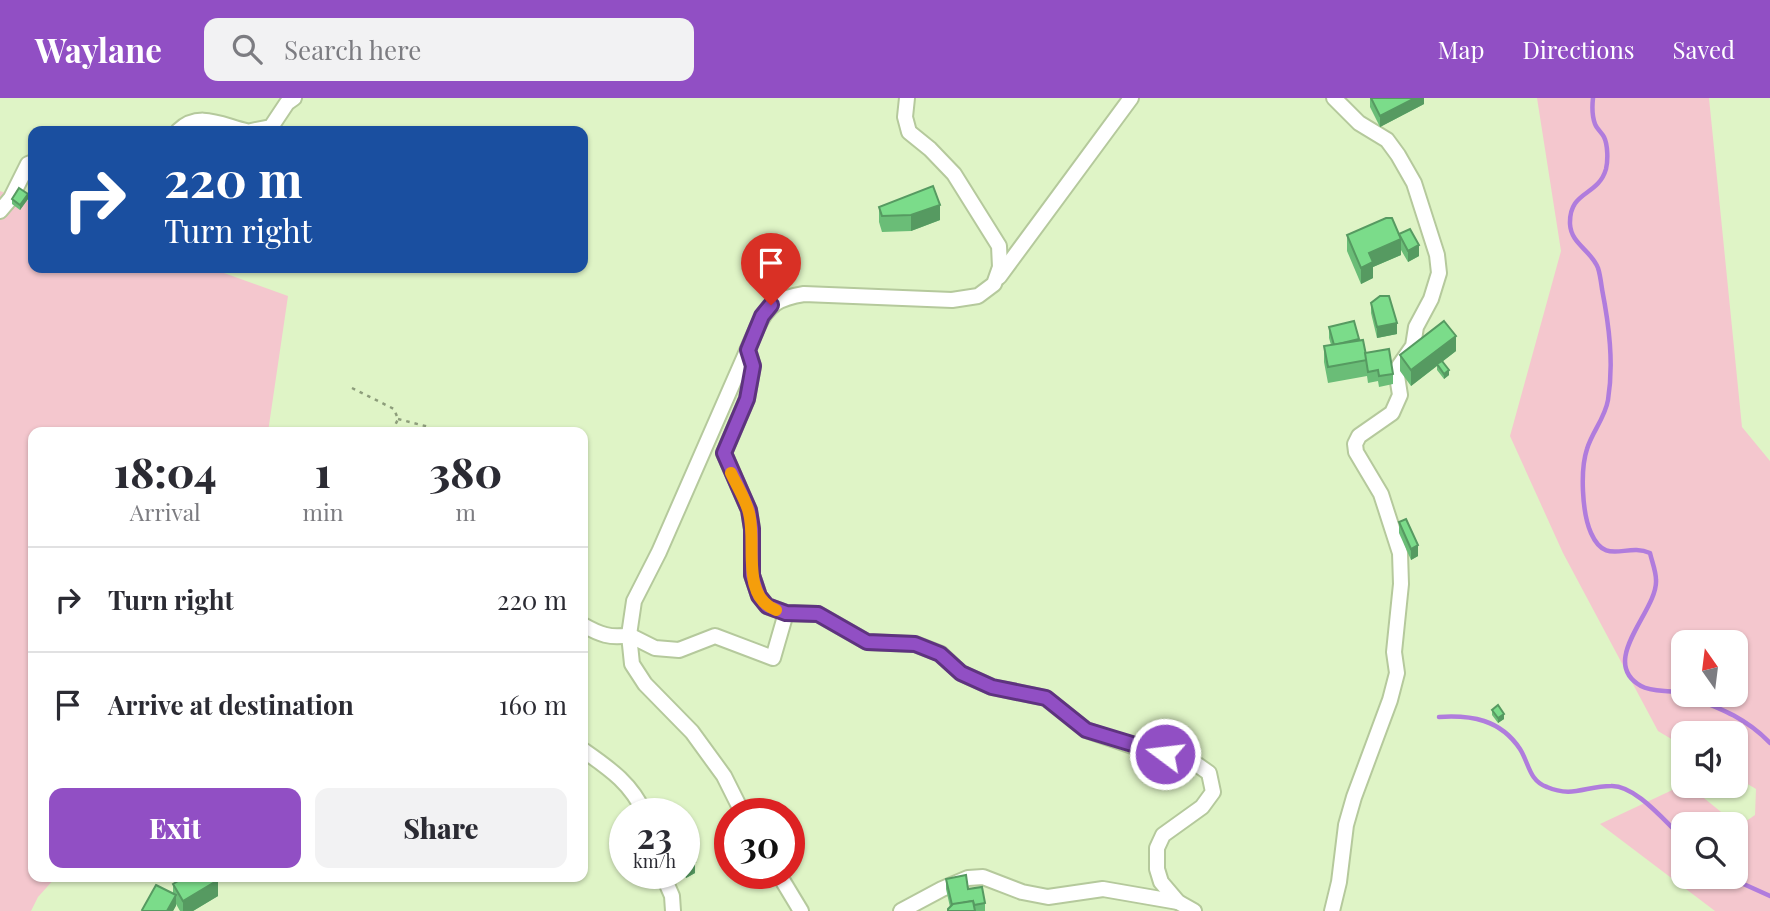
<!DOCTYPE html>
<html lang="en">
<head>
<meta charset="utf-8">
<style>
  :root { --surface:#fff; --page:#f2f2f3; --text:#2b2b33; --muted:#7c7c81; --line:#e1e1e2; --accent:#914fc4 }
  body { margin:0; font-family:"Playfair Display",serif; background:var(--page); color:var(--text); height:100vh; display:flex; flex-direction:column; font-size:26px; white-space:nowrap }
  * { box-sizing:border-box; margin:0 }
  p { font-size:23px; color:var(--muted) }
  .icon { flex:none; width:38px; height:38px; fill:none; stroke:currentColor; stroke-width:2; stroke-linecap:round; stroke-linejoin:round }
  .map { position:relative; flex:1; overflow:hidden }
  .details { position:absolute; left:28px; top:329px; width:560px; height:455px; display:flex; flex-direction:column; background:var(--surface); border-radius:14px; box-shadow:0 2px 5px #0004 }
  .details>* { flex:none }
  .hud { position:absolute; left:28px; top:28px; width:560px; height:147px; border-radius:14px; box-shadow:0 2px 5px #0004; background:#1a4fa0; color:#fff; overflow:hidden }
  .needle { width:46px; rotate:346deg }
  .fabs { position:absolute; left:1671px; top:532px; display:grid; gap:14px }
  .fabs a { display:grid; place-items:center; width:77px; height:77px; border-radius:14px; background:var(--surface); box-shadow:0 2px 5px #0004; font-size:35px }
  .speed { position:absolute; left:609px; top:700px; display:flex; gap:14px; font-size:35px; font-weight:700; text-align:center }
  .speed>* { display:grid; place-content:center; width:91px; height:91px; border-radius:50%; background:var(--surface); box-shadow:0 2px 5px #0004; line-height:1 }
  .speed small { font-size:18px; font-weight:400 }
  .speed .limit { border:10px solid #d22; background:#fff; color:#111 }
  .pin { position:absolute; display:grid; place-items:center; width:60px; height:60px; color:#fff; margin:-72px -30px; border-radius:50% 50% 50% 0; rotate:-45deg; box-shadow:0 0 7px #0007 }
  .pin .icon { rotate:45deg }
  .me { position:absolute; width:77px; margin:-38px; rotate:285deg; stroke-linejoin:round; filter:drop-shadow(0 0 5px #0008) }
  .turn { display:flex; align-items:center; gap:24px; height:147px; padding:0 21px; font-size:32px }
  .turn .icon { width:91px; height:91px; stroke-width:2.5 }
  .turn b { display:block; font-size:49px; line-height:60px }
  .eta { display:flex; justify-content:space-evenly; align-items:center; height:119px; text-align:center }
  .eta b { font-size:42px; font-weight:800; line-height:49px }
  .action { display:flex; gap:14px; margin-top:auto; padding:14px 21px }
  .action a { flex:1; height:80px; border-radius:14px; background:var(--accent); color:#fff; font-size:28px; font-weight:800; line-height:80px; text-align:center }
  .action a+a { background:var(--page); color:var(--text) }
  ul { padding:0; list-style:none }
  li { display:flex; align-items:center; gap:21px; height:105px; padding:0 21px; border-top:2px solid var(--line) }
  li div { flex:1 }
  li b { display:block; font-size:26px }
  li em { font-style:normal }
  header { display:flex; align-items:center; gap:42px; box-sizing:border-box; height:98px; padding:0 35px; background:var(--accent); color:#fff }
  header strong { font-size:33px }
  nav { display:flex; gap:38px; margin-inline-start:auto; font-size:24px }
  .search { width:490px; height:63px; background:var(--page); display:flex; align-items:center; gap:18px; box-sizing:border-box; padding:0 24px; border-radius:14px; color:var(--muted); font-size:26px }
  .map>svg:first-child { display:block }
</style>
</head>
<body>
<header>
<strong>Waylane</strong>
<div class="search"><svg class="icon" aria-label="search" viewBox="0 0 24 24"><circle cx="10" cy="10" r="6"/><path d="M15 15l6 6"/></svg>Search here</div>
<nav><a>Map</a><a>Directions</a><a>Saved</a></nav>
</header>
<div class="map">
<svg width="1770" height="813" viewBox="0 0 1770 813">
  <rect width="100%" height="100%" fill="#dff4c6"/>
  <g fill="#f4c7ce" fill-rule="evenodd">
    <path d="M1537,0H1709L1742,329L1770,363V813H1715L1600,726L1683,687L1689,688L1736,726H1684V779H1736V726L1739,728L1755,717L1756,691L1736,679V635H1684L1683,648L1658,633L1563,455L1510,338L1561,153ZM1684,544H1736V597H1684Z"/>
    <path d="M0,93L33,105V170H210L288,198L268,334H33V779H56L38,799L31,813H0Z"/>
  </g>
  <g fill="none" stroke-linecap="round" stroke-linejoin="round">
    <g stroke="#b07cdd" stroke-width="4.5">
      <path d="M1593,0C1592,9 1592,18 1595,26C1597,31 1602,35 1604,39C1608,47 1608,63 1606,71C1598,99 1569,92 1570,126C1571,146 1591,152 1598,170C1600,176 1601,184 1602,191C1609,227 1614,265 1608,302C1605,320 1592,334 1587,351C1580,372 1582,415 1591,435C1606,469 1626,444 1650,455C1652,464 1656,473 1656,482C1658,513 1597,563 1641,588C1653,595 1671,591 1684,596"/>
      <path d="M1686,597C1719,610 1745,619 1770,645"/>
      <path d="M1439,619C1471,617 1500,621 1520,651C1529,665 1529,683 1547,689C1572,700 1586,688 1611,688C1636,687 1666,725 1684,741"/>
      <path d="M1728,779L1770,798"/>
    </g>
    <g stroke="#b5c99c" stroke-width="18">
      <g id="street">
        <path d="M178,33C199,13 221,27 246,33"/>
        <path d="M251,33L271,29L287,5L294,0"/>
        <path d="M0,113L11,100L28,66L33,64"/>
        <path d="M999,179L1131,0"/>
        <path d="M748,252L753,268L747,301L724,355L749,412L752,431V477L759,498L767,508L786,515L818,516L867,544L915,546L941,556L961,575L992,589L1046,600L1086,632L1138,650L1192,663L1209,675L1213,694L1202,709L1163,737L1157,750V771L1161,784L1178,804L1194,813"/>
        <path d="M583,527C599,536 611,541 629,537L655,550L679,552L715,538L773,560L786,515"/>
        <path d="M583,652C610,671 631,685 645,716"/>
        <path d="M743,716L724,678L692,634L645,586L632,566L629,537L634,503L659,454L757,230C768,206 779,200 804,196L952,202L978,198L994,186L1000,169L999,148L954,76L930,51L909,34L905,19L907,0"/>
        <path d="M662,775L672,798L673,813"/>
        <path d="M778,775L801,813"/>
        <path d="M901,813L942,791L968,780L983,779L1022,794L1048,799L1103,791L1178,804"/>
        <path d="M1332,813L1339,784L1346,727L1354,699L1390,602L1397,575L1394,554L1401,486L1400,455L1381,396L1356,354L1355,346L1359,338L1392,315L1400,297L1397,278L1399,268L1413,248L1416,229L1431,201L1439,175L1437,157L1414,85L1398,57L1387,42L1359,25L1334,0"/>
      </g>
    </g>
    <g stroke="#8d9d7b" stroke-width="2.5" stroke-dasharray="3.5 5" stroke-linecap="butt">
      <path d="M352,290L394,311L398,321L392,334"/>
      <path d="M398,321L429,329"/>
    </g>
    <use href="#street" stroke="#fff" stroke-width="14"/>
  </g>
  <g fill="#6abd77">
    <path d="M1370,0H1424V6L1380,29L1370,9Z"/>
    <path d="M12,101H28L20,112L12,106Z"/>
    <path d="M879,109L940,122L911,133L882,134L879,124Z"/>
    <path d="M1399,136L1419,158L1408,164L1401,152V157L1373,169V180L1361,186L1347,153V137Z"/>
    <path d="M1371,205L1397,236L1377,240L1371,215Z"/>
    <path d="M1329,229L1359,243L1365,255L1393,276V286L1379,289L1378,283L1368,285L1367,278L1328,285L1324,264V248L1331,247L1329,240Z"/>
    <path d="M1456,253L1443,263L1449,277L1444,281L1437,272V268L1411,288L1400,273V257Z"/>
    <path d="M1399,424L1418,458L1411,462L1399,435Z"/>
    <path d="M1492,612L1504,621L1498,625L1492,617Z"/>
    <path d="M684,726L689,749L686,750L695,775L686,780L683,775H684Z"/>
    <path d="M946,781L968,791L985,805V813H948L950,809L946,791Z"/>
    <path d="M173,786L218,798L193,813H180L176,806L173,813H142L156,787L173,796Z"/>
  </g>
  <g fill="#569a61">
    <path d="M1415,0H1424V6L1380,29V18Z"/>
    <path d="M28,96V101L20,112V107Z"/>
    <path d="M940,107V122L911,133V117Z"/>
    <path d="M1401,141V157L1373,169V180L1361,186V170L1369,155Z"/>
    <path d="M1419,147V158L1408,164V153Z"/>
    <path d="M1397,225V236L1377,240V229Z"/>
    <path d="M1456,238V253L1411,288V272Z"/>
    <path d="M1449,272V277L1444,281V276Z"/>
    <path d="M1418,447V458L1411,462V451Z"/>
    <path d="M1504,616V621L1498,625V620Z"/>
    <path d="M689,738V749L684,751V740Z"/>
    <path d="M695,764V775L686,780V769Z"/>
    <path d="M218,782V798L193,813H183V803Z"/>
    <path d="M176,797V808L173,813H167Z"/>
  </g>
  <g fill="#7bdc8a" stroke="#569a61" stroke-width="2">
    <path d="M1371,0H1415L1380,18Z"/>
    <path d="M933,88L940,107L911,117L882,118L879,109Z"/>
    <path d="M19,90L28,96L20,107L12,101Z"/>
    <path d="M1386,120H1392L1401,141L1369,155L1373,164L1361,170L1347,137Z"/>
    <path d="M1410,131L1419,147L1408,153L1399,136Z"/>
    <path d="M1380,198H1389L1397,225L1377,229L1371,205Z"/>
    <path d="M1354,223L1359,241L1334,247L1329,229Z"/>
    <path d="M1444,223L1456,238L1411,272L1400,257Z"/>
    <path d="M1363,242L1367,262L1328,269L1324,248Z"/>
    <path d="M1389,251L1393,276L1379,278L1378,272L1368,274L1365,255Z"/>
    <path d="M1442,263L1449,272L1444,276L1437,266Z"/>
    <path d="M1406,421L1418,447L1411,451L1399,424Z"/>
    <path d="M1498,607L1504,616L1498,620L1492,612Z"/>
    <path d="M684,726H686L689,738L684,740Z"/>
    <path d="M684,748L695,764L686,769L684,766Z"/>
    <path d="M966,777L968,791L982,789L985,805L974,807L973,803L952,807L946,781Z"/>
    <path d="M185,779H217L218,782L183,803L173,786Z"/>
    <path d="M156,787L176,797L167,813H143L142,812Z"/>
    <path d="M973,803L975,813H948V811L953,806Z"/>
  </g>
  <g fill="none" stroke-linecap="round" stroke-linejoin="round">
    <g stroke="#5e337f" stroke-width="18">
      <path id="route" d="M771,207L762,218L748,252L753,268L747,301L724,355L749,412L752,431V477L759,498L767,508L786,515L818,516L867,544L915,546L940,556L961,575L992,589L1046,600L1086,632L1165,656"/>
    </g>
    <use href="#route" stroke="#914fc4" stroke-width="12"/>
    <path stroke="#f59e0b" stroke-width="12" d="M731,375C737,388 746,402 749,415C757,445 740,498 776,512"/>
  </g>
</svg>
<div class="fabs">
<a><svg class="needle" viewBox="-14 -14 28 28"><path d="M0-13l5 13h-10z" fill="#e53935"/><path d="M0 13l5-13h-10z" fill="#7c7c81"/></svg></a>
<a><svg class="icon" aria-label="sound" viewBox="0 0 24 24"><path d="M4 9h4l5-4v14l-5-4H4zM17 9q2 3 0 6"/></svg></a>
<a><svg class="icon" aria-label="search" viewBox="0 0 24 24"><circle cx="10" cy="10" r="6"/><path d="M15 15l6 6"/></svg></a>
</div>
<div class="speed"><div>23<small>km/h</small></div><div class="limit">30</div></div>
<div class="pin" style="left:771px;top:207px;background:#d93025"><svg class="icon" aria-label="arrive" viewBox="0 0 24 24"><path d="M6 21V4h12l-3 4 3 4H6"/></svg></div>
<svg class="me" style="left:1165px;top:656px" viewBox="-20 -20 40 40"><circle r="17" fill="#914fc4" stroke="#fff" stroke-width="3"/><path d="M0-11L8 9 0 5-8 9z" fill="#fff"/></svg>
<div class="hud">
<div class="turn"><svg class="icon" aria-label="right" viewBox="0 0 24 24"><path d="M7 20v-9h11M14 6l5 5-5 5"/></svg><div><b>220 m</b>Turn right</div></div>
</div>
<section class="details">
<div class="eta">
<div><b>18:04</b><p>Arrival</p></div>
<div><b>1</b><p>min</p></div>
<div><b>380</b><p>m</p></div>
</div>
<ul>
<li><svg class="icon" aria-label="right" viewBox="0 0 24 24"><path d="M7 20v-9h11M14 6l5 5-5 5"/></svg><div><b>Turn right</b></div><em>220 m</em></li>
<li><svg class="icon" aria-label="arrive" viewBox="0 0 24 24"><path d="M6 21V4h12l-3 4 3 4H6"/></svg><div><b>Arrive at destination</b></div><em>160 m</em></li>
</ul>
<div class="action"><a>Exit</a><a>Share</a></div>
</section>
</div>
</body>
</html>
